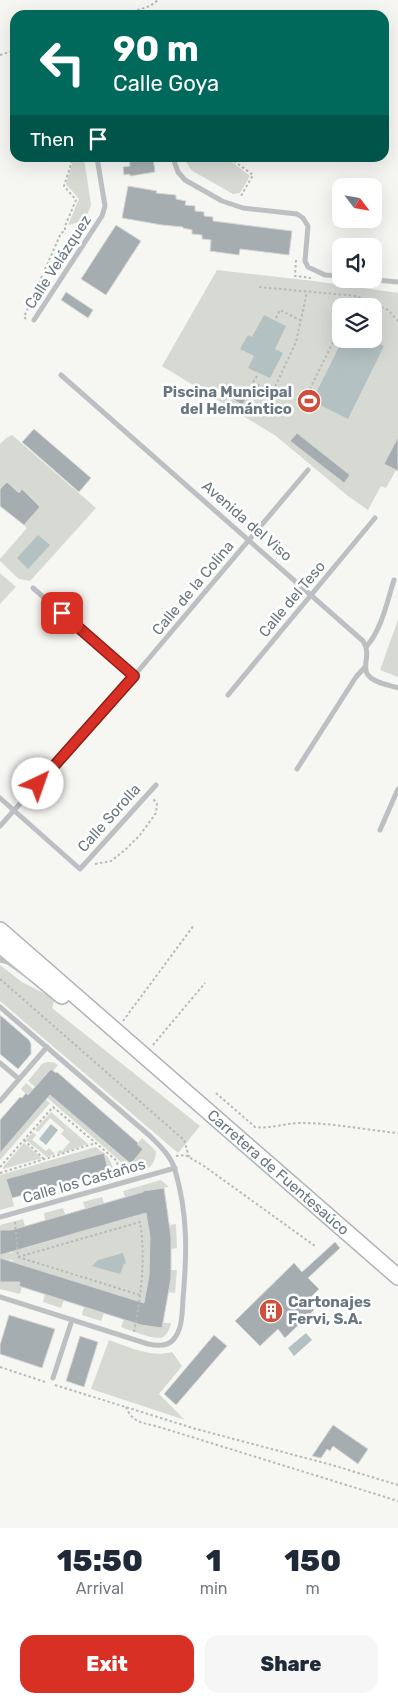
<!DOCTYPE html>
<html lang="en">
<head>
<meta charset="utf-8">
<style>
  :root { --surface:#fff; --page:#f6f6f7; --text:#1f2937; --muted:#747a83; --accent:#d93025 }
  body { margin:0; font-family:Rubik,sans-serif; background:var(--page); color:var(--text); height:100vh; display:flex; flex-direction:column; font-size:19px; white-space:nowrap }
  * { box-sizing:border-box; margin:0 }
  p { font-size:16px; color:var(--muted) }
  .icon { flex:none; width:28px; height:28px; fill:none; stroke:currentColor; stroke-width:2; stroke-linecap:round; stroke-linejoin:round }
  .map { position:relative; height:1528px; overflow:hidden }
  .side { display:flex; flex-direction:column; background:var(--surface); flex:1 }
  .side>* { flex:none }
  .hud { position:absolute; left:10px; top:10px; width:379px; height:152px; border-radius:15px; box-shadow:0 5px 20px #0002; background:#00695c; color:#fff; overflow:hidden }
  .needle { width:32px; rotate:121deg }
  .tools { position:absolute; left:332px; top:178px; display:grid; gap:10px }
  .tools a { display:grid; place-items:center; width:50px; height:50px; border-radius:10px; background:var(--surface); box-shadow:0 5px 20px #0002; font-size:25px }
  .pin { position:absolute; display:grid; place-items:center; width:42px; height:42px; color:#fff; margin:-21px; border-radius:10px; box-shadow:0 2px 8px #0006 }
  .me { position:absolute; width:55px; margin:-28px; rotate:42deg; stroke-linejoin:round; filter:drop-shadow(0 0 4px #0008) }
  .turn { display:flex; align-items:center; gap:18px; height:105px; padding:0 20px; font-size:22px }
  .turn .icon { width:65px; height:65px; stroke-width:2.5 }
  .turn b { display:block; font-size:35px; line-height:42px }
  .then { display:flex; align-items:center; height:48px; padding:0 20px; background:#0003; gap:10px; font-size:19px }
  .eta { display:flex; justify-content:space-evenly; align-items:center; height:85px; text-align:center }
  .eta b { font-size:30px; font-weight:800; line-height:35px }
  .action { display:flex; gap:10px; margin-top:auto; padding:10px 20px }
  .action a { flex:1; height:58px; border-radius:15px; background:var(--accent); color:#fff; font-size:20px; font-weight:800; line-height:58px; text-align:center }
  .action a+a { background:var(--page); color:var(--text) }
  .map>svg:first-child { display:block }
</style>
</head>
<body>
<div class="map">
<svg width="398" height="1528" viewBox="0 0 398 1528">
  <rect width="100%" height="100%" fill="#f6f6f3"/>
  <g fill="#d6dad3" fill-rule="evenodd">
    <path d="M74,158H84L91,205C88,217 80,223 68,225L79,199L66,184Z"/>
    <path d="M184,158H227L250,176L240,193L233,194L191,170Z"/>
    <path d="M217,270L314,281L398,293V471L396,470L386,488L381,486L368,510L348,496L276,436L162,366ZM341,306H374V339H341Z"/>
    <path d="M12,435L96,508L30,581L19,579L0,561V559L27,528L24,525L39,507L22,490L19,493L7,482L0,489V444L6,438Z"/>
    <path d="M0,573L16,587L0,604Z"/>
    <path d="M398,620V677L380,670Z"/>
    <path d="M0,965L22,982L55,999L52,1008L200,1126L178,1153L0,1001Z"/>
    <path d="M47,1062H53L58,1065L53,1071L50,1069L38,1084L131,1164L143,1149L137,1144L142,1138L156,1151C156,1158 154,1162 150,1167L124,1176L120,1161L28,1081L42,1064Z"/>
    <path d="M26,1083L50,1103L0,1160V1153L40,1106L21,1089Z"/>
    <path d="M51,1112L88,1144L59,1154L57,1152L60,1150L62,1151L70,1142L61,1134L64,1130L50,1118L38,1132L35,1130Z"/>
    <path d="M33,1132L36,1135L32,1140L46,1151L49,1148L55,1154L47,1157L26,1140Z"/>
    <path d="M24,1143L42,1158L3,1169V1167Z"/>
    <path d="M96,1147C110,1158 111,1159 115,1177L110,1178L103,1153L7,1180L14,1206L0,1210V1175Z"/>
    <path d="M161,1180L169,1187L143,1191L149,1233L170,1231L169,1225L176,1224L177,1248L171,1249L170,1242H150L149,1274L171,1270H177L175,1293L168,1292L142,1325L162,1328L163,1323H171C170,1328 168,1334 163,1337C155,1341 130,1330 121,1327L124,1319L98,1311L104,1313L101,1321L82,1315L84,1307L59,1298L64,1300L61,1308L43,1302L45,1294L50,1296L25,1266L19,1286L22,1287L20,1294L0,1289V1282H12L13,1260L0,1259V1253H13V1230H0V1225L23,1219L25,1226L20,1228L26,1248L57,1239L52,1219L45,1220L44,1213L63,1208L65,1214L60,1216L65,1236L97,1227L91,1207L85,1209L83,1202L102,1197L104,1203L100,1205L105,1225L137,1216L125,1197L123,1191Z"/>
    <path d="M109,1340C129,1347 150,1358 172,1352L182,1366L159,1394L185,1420L91,1389Z"/>
  </g>
  <g fill="#b4c1c3">
    <path d="M264,315L286,326L275,349L283,353L270,378L248,368L254,356L240,349L248,335L252,337Z"/>
    <path d="M343,339H370L384,346L348,419L312,401Z"/>
    <path d="M38,535L50,545L28,569L17,558Z"/>
    <path d="M51,1124L58,1130L46,1145L39,1139Z"/>
    <path d="M123,1253L126,1263L124,1264L120,1274L92,1266L98,1260Z"/>
    <path d="M306,1333L312,1340L294,1356L288,1348Z"/>
  </g>
  <g fill="#a6adb1" stroke="#d7d7d6">
    <path d="M129,158H153L155,172L130,176V174L124,175L123,167L130,166Z"/>
    <path d="M128,186L157,191L156,193L176,195V199L186,201L185,205L195,206V211L204,212V216L213,217V221L292,231L289,255L240,249L239,255L210,251L211,240L202,239V235L192,234V230L183,228V227L162,225L122,218Z"/>
    <path d="M116,225L141,241L106,295L81,279Z"/>
    <path d="M66,292L93,310L88,318L61,300Z"/>
    <path d="M226,384L247,398L242,405L221,391Z"/>
    <path d="M34,429L91,478L79,492L22,442Z"/>
    <path d="M297,433L350,475L344,483L290,441Z"/>
    <path d="M398,437V471L384,464Z"/>
    <path d="M7,482L19,493L22,489L40,507L24,525L0,506V489Z"/>
    <path d="M0,1015L29,1040L31,1044V1054L18,1069L0,1054Z"/>
    <path d="M51,1069L56,1073L57,1072L138,1143L137,1144L143,1149L131,1164L50,1095L0,1153V1120L20,1097L22,1098L26,1093L28,1095Z"/>
    <path d="M104,1153L108,1170L104,1171V1173L12,1198L6,1179Z"/>
    <path d="M164,1188L171,1237V1278L162,1328L141,1325L19,1286L20,1282H0V1258L144,1303L149,1276L150,1237L146,1213L0,1255V1230H12L143,1192V1191Z"/>
    <path d="M335,1242L340,1248L308,1278L319,1289L306,1302L314,1310L285,1338L278,1329L260,1346L235,1321L294,1263L302,1272Z"/>
    <path d="M9,1315L55,1329L42,1368L0,1354V1345Z"/>
    <path d="M214,1335L227,1346L176,1405L164,1394Z"/>
    <path d="M80,1336L98,1342L84,1387L66,1381Z"/>
    <path d="M333,1425L368,1449L358,1464L333,1446L330,1451L327,1449L321,1458L312,1456Z"/>
  </g>
  <g fill="none" stroke-linecap="round" stroke-linejoin="round">
    <g stroke="#aeb4b7" stroke-width="18">
      <g id="secondary">
        <path id="s1" d="M0,930L398,1277"/>
        <path d="M0,945L62,996"/>
      </g>
    </g>
    <g stroke="#b6babb" stroke-width="2" stroke-dasharray="2.5 2.5" stroke-linecap="butt">
      <path d="M123,15L150,6L158,0"/>
      <path d="M0,55L15,50"/>
      <path d="M230,158L253,175L241,196"/>
      <path d="M296,260L295,276L311,278"/>
      <path d="M259,287L356,296L388,310L398,321"/>
      <path d="M351,306L356,296"/>
      <path d="M276,318L280,310L300,320"/>
      <path d="M26,319L24,317L61,233L65,231V226L76,200L64,186L73,158"/>
      <path d="M257,376L252,384L274,389L296,342L307,292"/>
      <path d="M301,407L341,326"/>
      <path d="M95,864L111,861L125,850L140,835L156,813L157,803L153,799"/>
      <path d="M0,979L184,1140L189,1157"/>
      <path d="M123,1021L194,925"/>
      <path d="M153,1045L205,983"/>
      <path d="M216,1093L255,1127C270,1129 286,1123 301,1123C334,1123 365,1130 398,1133"/>
      <path d="M24,1140L44,1159"/>
      <path d="M176,1156L185,1155L204,1166L315,1246"/>
      <path d="M0,1167L53,1107L117,1161L119,1174"/>
      <path d="M0,1173L96,1143"/>
      <path d="M15,1222L18,1257"/>
      <path d="M18,1257L140,1222C146,1259 141,1296 134,1332"/>
      <path d="M18,1257L140,1295"/>
      <path d="M0,1367L45,1382"/>
      <path d="M55,1385L196,1429L332,1465L398,1485"/>
      <path d="M126,1407C132,1422 142,1423 156,1426L398,1501"/>
    </g>
    <g stroke="#bcc0c2" stroke-width="5">
      <path d="M173,158L178,172L185,180L222,201L243,208L297,214L303,218L308,226L305,261L308,267L325,275L341,276"/>
      <path d="M366,279L398,282"/>
      <path d="M34,320L102,216L105,206L97,158"/>
      <path d="M61,375L363,641C372,654 361,667 368,675C374,683 389,685 398,688"/>
      <path d="M33,588L134,676"/>
      <path d="M367,646C382,628 387,602 394,580"/>
      <path d="M228,695L375,518"/>
      <path d="M297,769L356,677L365,667"/>
      <path d="M0,798L80,869L156,785"/>
      <path d="M0,826L134,676L308,470"/>
      <path d="M380,830L398,789"/>
      <path d="M0,960L8,962L29,977"/>
      <path d="M0,1007L150,1136C160,1146 171,1156 175,1170C188,1214 187,1254 183,1299C182,1312 183,1329 173,1340C167,1347 157,1346 148,1344L0,1297"/>
      <path d="M0,1063L19,1079"/>
      <path d="M0,1101L47,1047"/>
      <path d="M0,1217L175,1168"/>
      <path d="M53,1378L72,1320"/>
    </g>
    <use href="#secondary" stroke="#fff" stroke-width="15"/>
  </g>
  <g fill="none" stroke-linecap="round" stroke-linejoin="round">
    <g stroke="#8d1f18" stroke-width="12">
      <path id="route" d="M38,784L134,676L62,613"/>
    </g>
    <use href="#route" stroke="#d93025" stroke-width="9"/>
  </g>
  <defs>
    <g id="stadium-disc" transform="scale(1.25)"><circle r="9.5" fill="#cd4f3c" stroke="#fff"/><path d="M0-5a6.5 5 0 1 0 0 10a6.5 5 0 1 0 0-10ZM-3.5-1.8h7v3.6h-7Z" fill="#fff"/></g>
    <g id="building-disc" transform="scale(1.25)"><circle r="9.5" fill="#cd4f3c" stroke="#fff"/><path d="M-4-6H4V6H1V3H-1V6H-4ZM-2.5-4.3h1.7v1.8h-1.7ZM.8-4.3h1.7v1.8H.8ZM-2.5-1h1.7V.8h-1.7ZM.8-1h1.7V.8H.8Z" fill="#fff"/></g>
  </defs>
  <g fill-rule="evenodd">
    <use href="#stadium-disc" x="309" y="401"/>
    <use href="#building-disc" x="271" y="1311"/>
  </g>
  <g text-anchor="middle" stroke-width="5" stroke-linejoin="round" paint-order="stroke">
    <g font-size="15" fill="#697880" stroke="#fff">
      <text transform="translate(58 262) rotate(-57)" y="5">Calle Velázquez</text>
      <text transform="translate(247 521) rotate(41)" y="5">Avenida del Viso</text>
      <text transform="translate(193 588) rotate(-50)" y="5">Calle de la Colina</text>
      <text transform="translate(292 599) rotate(-50)" y="5">Calle del Teso</text>
      <text transform="translate(109 818) rotate(-48)" y="5">Calle Sorolla</text>
      <text dy="5" stroke="none"><textPath href="#s1" startOffset="369">Carretera de Fuentesaúco</textPath></text>
      <text transform="translate(84 1181) rotate(-16)" y="5">Calle los Castaños</text>
    </g>
    <g font-size="15" font-weight="bold" fill="#697880" stroke="#fff" text-anchor="end">
      <text x="292" y="397">Piscina Municipal<tspan x="292" dy="17">del Helmántico</tspan></text>
      <text x="288" y="1307" text-anchor="start">Cartonajes<tspan x="288" dy="17">Fervi, S.A.</tspan></text>
    </g>
  </g>
</svg>
<div class="tools">
<a><svg class="needle" viewBox="-14 -14 28 28"><path d="M0-13l5 13h-10z" fill="#e53935"/><path d="M0 13l5-13h-10z" fill="#747a83"/></svg></a>
<a><svg class="icon" aria-label="sound" viewBox="0 0 24 24"><path d="M4 9h4l5-4v14l-5-4H4zM17 9q2 3 0 6"/></svg></a>
<a><svg class="icon" aria-label="layers" viewBox="0 0 24 24"><path d="M12 4l9 5-9 5-9-5zM3 14l9 5 9-5"/></svg></a>
</div>
<div class="pin" style="left:62px;top:613px;background:#d93025"><svg class="icon" aria-label="arrive" viewBox="0 0 24 24"><path d="M6 21V4h12l-3 4 3 4H6"/></svg></div>
<svg class="me" style="left:38px;top:784px" viewBox="-20 -20 40 40"><circle r="19" fill="#fff"/><path d="M0-13L10 11 0 6-10 11z" fill="#d93025"/></svg>
<div class="hud">
<div class="turn"><svg class="icon" aria-label="left" viewBox="0 0 24 24"><path d="M17 20v-9H6M10 6l-5 5 5 5"/></svg><div><b>90 m</b>Calle Goya</div></div>
<div class="then">Then<svg class="icon" aria-label="arrive" viewBox="0 0 24 24"><path d="M6 21V4h12l-3 4 3 4H6"/></svg></div>
</div>
</div>
<section class="side">
<div class="eta">
<div><b>15:50</b><p>Arrival</p></div>
<div><b>1</b><p>min</p></div>
<div><b>150</b><p>m</p></div>
</div>
<div class="action"><a>Exit</a><a>Share</a></div>
</section>
</body>
</html>
